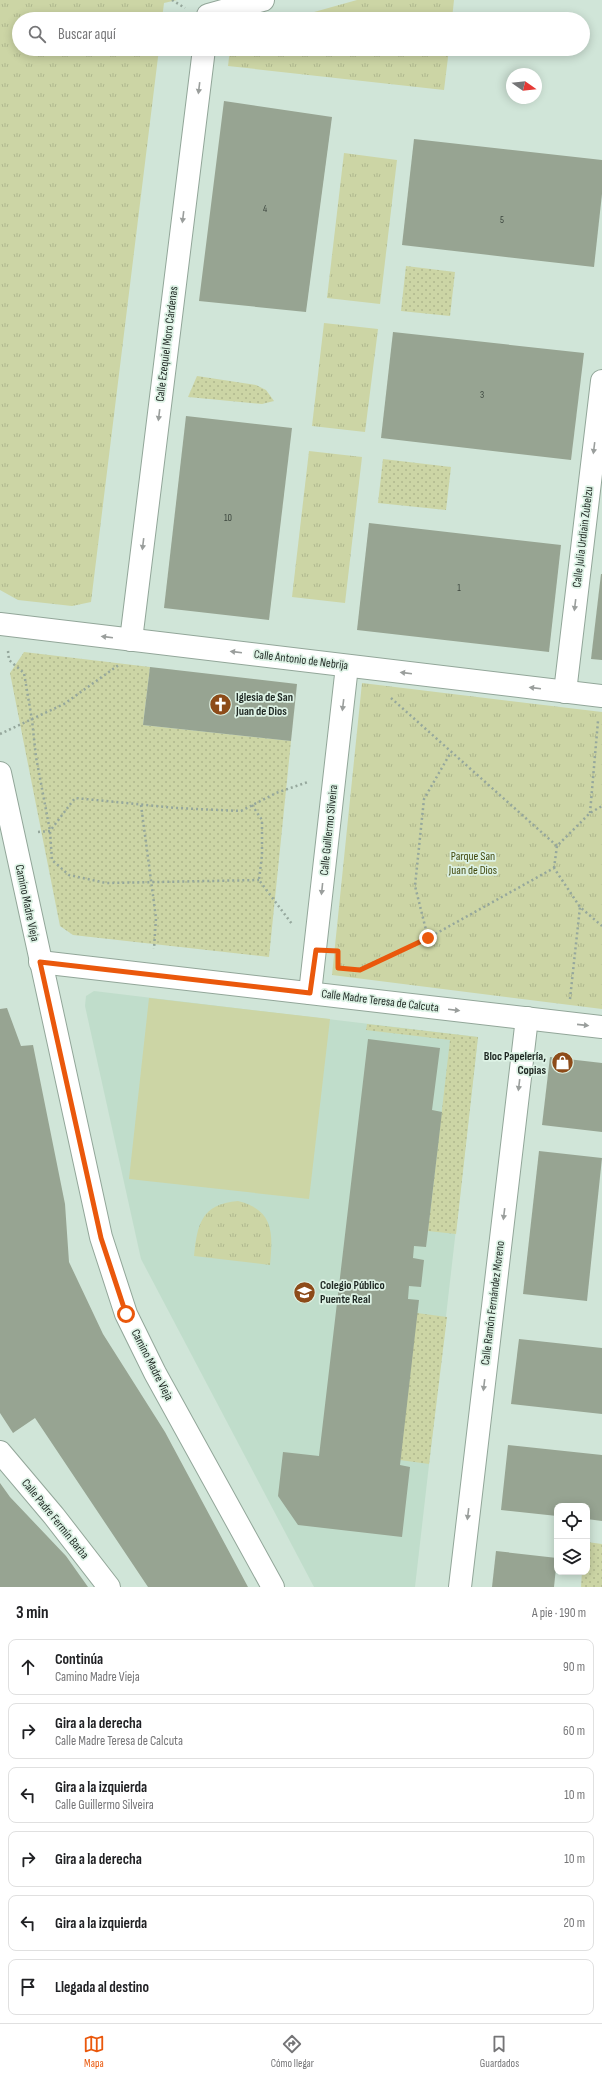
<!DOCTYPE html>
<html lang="es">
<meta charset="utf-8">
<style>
:root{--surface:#fff;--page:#f6f6f6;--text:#202124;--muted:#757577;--line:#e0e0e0;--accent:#ea580c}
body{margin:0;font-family:"Sofia Sans Condensed",sans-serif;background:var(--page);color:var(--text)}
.controls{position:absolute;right:12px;bottom:12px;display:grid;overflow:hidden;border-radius:8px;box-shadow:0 2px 10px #0003}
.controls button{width:36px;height:36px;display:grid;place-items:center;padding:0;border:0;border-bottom:1px solid var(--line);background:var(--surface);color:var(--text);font:20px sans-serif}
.compass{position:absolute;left:506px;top:68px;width:36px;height:36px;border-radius:50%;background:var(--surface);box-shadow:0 2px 10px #0003;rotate:104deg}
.stop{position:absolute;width:12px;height:12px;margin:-9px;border:3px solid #ea580c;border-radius:50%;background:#fff}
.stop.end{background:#ea580c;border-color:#fff;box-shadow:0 1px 4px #0008}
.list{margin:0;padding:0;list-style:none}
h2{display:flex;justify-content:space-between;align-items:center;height:52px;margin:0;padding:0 16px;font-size:17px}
h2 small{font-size:13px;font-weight:400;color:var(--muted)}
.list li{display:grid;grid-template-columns:26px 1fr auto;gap:12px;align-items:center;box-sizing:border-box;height:56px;margin:0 8px 8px;padding:0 8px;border:1px solid var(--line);border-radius:8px}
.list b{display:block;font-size:15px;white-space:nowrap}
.list p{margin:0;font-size:13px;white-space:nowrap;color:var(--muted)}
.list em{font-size:13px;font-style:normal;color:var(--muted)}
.icon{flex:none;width:22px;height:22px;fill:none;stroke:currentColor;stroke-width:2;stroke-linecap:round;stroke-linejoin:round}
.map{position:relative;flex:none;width:602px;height:1587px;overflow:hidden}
.search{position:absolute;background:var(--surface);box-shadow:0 2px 10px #0003;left:12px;right:12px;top:12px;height:44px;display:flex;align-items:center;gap:10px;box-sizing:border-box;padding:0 14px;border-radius:22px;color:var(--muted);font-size:15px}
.sheet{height:436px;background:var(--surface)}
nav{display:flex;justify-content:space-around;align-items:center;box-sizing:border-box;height:56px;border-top:1px solid var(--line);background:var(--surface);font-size:11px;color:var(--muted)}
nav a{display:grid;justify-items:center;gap:2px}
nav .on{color:var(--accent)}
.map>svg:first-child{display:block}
.built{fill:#c0ddcb}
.grass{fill:url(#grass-dots)}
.park{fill:url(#park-tufts)}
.garden{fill:#ccd5a5}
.building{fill:#97a492}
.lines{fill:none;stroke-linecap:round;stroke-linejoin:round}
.minor-casing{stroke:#92a699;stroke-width:24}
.path{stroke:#95a79c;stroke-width:2.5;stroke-dasharray:2 3;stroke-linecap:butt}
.minor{stroke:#fff;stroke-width:22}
.oneway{fill:#9a9e9c}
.route{stroke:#ea580c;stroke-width:5}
.labels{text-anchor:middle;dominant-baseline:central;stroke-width:3.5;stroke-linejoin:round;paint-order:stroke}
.number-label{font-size:10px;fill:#3c463e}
.street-label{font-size:12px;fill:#1e2722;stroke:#ddf2e5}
.poi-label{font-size:12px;font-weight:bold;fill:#1e2722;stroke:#ddf2e5;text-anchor:start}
.park-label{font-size:12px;fill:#3f470b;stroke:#ddf2e5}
</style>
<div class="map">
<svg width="602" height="1587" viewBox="0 0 602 1587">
<defs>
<pattern id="grass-dots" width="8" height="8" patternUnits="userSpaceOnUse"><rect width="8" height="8" fill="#ccd5a5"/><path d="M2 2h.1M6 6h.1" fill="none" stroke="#afb78e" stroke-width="1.8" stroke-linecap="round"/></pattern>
<pattern id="park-tufts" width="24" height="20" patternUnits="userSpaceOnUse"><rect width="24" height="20" fill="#ccd5a5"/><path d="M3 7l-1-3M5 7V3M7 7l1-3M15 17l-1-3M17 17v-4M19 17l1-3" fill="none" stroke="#afb78e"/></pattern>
</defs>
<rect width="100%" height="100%" fill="#d0e5d8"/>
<!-- built -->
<path class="built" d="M94 991 478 1037 415 1587H314L141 1259 85 1006 86 996Z"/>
<!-- grass -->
<g class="grass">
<path d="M406 266 455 272 450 316 401 311Z"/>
<path d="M197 376 256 385 266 390 274 401 262 404 188 397Z"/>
<path d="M383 459 451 467 446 510 378 503Z"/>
<path d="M24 652 150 667 143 725 291 741 269 957 73 935 60 926 10 673Z"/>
<path d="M367 1024 478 1037 456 1234 428 1231 450 1040 366 1030Z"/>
<path d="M417 1313 447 1317 429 1464 400 1460Z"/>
<path d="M587 1542 602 1544V1587H581L582 1572H587Z"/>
</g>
<!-- park -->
<g class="park">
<path d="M0 0H177L164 3 162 19H19V49H159L91 602 72 606 18 600 0 590Z"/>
<path d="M357 0H454L452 19H289Z"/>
<path d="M230 49H449L444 90 228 66Z"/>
<path d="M344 153 397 160 380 304 327 298Z"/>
<path d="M324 323 378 329 365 432 312 426Z"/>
<path d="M309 451 362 457 345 603 292 597Z"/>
<path d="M362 683 602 712V1009L332 975Z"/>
<path d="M238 1201C274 1210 273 1233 270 1265L194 1256C197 1225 201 1204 238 1201Z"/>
</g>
<!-- garden -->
<path class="garden" d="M149 998 330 1019 309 1199 129 1179Z"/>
<!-- building -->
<g class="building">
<path d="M224 101 332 117 306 312 199 301Z"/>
<path d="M414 139 602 160V194L594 267 402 245Z"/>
<path d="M393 332 584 353 571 460 381 438Z"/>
<path d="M186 416 292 428 269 620 164 608Z"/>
<path d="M369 523 561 545 549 652 357 630Z"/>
<path d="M601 574H602V660L591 659Z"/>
<path d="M150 667 297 684 291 741 143 725Z"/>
<path d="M7 1008 21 1046 33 1045 65 1204 69 1262 103 1334 165 1432 248 1587H148L35 1418 13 1433 0 1413V1009Z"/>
<path d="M368 1039 440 1048 432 1110 442 1112 428 1231 426 1247 414 1246 413 1258 424 1260 421 1287 409 1286 408 1299 419 1300 400 1465 410 1467 402 1537 298 1525 278 1496 283 1452 319 1456Z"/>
<path d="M550 1057 602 1063V1132L542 1125Z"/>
<path d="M539 1151 602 1158 587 1301 523 1294Z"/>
<path d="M519 1339 602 1348V1414L511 1404Z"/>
<path d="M508 1445 602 1455V1521L587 1519V1506H557V1516L501 1510Z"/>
<path d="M0 1483 10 1497 66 1556 88 1587H0Z"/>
<path d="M496 1551 557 1558 554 1587H492Z"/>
</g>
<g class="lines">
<defs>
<g id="minor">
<path d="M208 19V15L263 0"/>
<path d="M0 624 602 696"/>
<path d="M131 640 204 49"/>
<path d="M565 692 602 381"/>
<path d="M0 773 101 1237 126 1314 155 1373 273 1587"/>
<path d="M40 962 602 1027"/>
<path d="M310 993 347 666"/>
<path d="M0 1452 54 1516 109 1587"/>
<path d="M460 1587 527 1018"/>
</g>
</defs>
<!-- minor casing -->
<use href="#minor" class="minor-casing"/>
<!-- path -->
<g class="path">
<path d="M172 0 185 8"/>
<path d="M8 651 9 660 24 673 32 720 36 757 50 831 52 860 69 875 106 883 259 880"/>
<path d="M391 698 557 846 590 813 602 806"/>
<path d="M0 734 64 704 120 664"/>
<path d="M141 805 156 918 154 949"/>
<path d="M252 805 262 820V855L259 880 292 924"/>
<path d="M590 813 598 721"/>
<path d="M38 832 50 831 75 798 176 808 241 811 276 793 308 782"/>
<path d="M554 868 557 846"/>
<path d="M428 938 415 886 424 799 451 752"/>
<path d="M338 968 359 969 428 938 554 868 580 907 602 926"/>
<path d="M570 999 580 907"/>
</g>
<!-- minor -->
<use href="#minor" class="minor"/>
</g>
<!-- one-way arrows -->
<defs><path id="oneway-solid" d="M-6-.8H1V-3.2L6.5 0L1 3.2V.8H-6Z"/></defs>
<g class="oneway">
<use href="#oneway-solid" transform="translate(199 88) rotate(97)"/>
<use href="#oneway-solid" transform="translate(183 217) rotate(97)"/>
<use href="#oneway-solid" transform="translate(159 415) rotate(97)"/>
<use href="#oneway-solid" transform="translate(594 448) rotate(97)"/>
<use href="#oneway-solid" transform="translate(143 544) rotate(97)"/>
<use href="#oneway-solid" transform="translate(575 605) rotate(97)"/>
<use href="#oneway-solid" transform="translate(107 637) rotate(-173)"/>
<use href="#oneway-solid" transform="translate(236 652) rotate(-173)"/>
<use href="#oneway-solid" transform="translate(406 673) rotate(-173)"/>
<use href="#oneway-solid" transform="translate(535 688) rotate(-173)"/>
<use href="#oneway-solid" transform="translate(343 705) rotate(97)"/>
<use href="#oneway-solid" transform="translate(322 889) rotate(96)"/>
<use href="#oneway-solid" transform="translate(454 1010) rotate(7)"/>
<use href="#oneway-solid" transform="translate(583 1025) rotate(6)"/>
<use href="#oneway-solid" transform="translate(519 1085) rotate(97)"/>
<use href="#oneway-solid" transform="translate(504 1214) rotate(97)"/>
<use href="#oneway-solid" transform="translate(484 1385) rotate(97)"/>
<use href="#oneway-solid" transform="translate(468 1514) rotate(97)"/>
</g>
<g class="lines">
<!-- route -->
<path class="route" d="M126 1314 101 1238 40 962 310 993 316 950 338 951V968L360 970 428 938"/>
</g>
<!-- icons -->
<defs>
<symbol id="church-disc" viewBox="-11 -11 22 22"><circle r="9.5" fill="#8d4b19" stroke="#ddf2e5"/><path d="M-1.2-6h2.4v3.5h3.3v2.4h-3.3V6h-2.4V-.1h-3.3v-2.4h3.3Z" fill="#fff"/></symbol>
<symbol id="shop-disc" viewBox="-11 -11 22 22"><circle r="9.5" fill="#8d4b19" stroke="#ddf2e5"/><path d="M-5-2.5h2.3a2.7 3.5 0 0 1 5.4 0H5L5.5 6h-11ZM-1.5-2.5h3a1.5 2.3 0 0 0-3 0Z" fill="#fff"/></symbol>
<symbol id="school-disc" viewBox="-11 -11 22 22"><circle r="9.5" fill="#8d4b19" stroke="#ddf2e5"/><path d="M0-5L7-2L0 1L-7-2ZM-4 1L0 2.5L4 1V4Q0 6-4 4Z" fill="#fff"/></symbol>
</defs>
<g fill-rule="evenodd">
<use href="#church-disc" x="208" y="692" width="25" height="25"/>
<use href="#shop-disc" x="550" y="1050" width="25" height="25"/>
<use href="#school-disc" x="292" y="1280" width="25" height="25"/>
</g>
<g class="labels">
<!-- number labels -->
<g class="number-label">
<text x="265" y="209">4</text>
<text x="502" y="220">5</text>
<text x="482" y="395">3</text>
<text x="228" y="518">10</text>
<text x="459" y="588">1</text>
</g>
<!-- street labels -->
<g class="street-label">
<text transform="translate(167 344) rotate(-83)">Calle Ezequiel Moro Cárdenas</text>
<text transform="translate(583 537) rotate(-83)">Calle Julia Urdiain Zubelzu</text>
<text transform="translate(301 660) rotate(7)">Calle Antonio de Nebrija</text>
<text transform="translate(329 830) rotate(-84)">Calle Guillermo Silveira</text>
<text transform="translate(27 903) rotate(78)">Camino Madre Vieja</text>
<text transform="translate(380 1001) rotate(7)">Calle Madre Teresa de Calcuta</text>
<text transform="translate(493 1303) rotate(-83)">Calle Ramón Fernández Moreno</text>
<text transform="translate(152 1365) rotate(63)">Camino Madre Vieja</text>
<text transform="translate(55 1519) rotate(51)">Calle Padre Fermín Barba</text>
</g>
<!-- poi labels -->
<g class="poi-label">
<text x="236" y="697">Iglesia de San<tspan x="236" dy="14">Juan de Dios</tspan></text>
<text x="546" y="1056" text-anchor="end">Bloc Papelería,<tspan x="546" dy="14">Copias</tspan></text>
<text x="320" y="1285">Colegio Público<tspan x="320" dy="14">Puente Real</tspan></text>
</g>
<!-- park labels -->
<g class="park-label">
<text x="473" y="856">Parque San<tspan x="473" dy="14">Juan de Dios</tspan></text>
</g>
</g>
</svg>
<div class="controls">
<button><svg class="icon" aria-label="locate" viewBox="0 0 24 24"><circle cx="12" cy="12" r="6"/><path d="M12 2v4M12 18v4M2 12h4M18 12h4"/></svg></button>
<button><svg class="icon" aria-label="layers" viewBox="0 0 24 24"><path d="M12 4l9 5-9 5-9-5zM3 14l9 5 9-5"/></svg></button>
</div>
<svg class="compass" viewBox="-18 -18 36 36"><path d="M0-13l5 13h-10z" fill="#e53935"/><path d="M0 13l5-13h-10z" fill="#757577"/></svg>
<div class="stop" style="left:126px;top:1314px"></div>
<div class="stop end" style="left:428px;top:938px"></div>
<div class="search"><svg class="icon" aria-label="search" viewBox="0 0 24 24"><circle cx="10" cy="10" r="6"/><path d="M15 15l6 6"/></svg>Buscar aquí</div>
</div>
<section class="sheet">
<h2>3 min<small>A pie · 190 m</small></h2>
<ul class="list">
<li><svg class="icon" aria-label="ahead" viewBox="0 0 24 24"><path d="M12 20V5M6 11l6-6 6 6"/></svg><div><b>Continúa</b><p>Camino Madre Vieja</p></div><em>90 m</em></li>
<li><svg class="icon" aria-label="right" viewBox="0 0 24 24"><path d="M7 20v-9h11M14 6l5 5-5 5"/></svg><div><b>Gira a la derecha</b><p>Calle Madre Teresa de Calcuta</p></div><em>60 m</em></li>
<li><svg class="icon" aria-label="left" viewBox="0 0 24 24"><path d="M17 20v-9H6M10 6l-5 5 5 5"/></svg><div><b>Gira a la izquierda</b><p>Calle Guillermo Silveira</p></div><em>10 m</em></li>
<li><svg class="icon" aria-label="right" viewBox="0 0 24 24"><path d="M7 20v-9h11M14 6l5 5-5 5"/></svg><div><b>Gira a la derecha</b></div><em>10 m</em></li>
<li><svg class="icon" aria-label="left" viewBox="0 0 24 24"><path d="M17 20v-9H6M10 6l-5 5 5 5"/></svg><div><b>Gira a la izquierda</b></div><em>20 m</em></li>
<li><svg class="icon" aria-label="arrive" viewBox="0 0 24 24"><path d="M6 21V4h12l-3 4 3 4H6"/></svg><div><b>Llegada al destino</b></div></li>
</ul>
</section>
<nav>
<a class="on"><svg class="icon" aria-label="map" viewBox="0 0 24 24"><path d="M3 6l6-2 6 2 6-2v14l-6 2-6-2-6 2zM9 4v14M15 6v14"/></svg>Mapa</a>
<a><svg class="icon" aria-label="directions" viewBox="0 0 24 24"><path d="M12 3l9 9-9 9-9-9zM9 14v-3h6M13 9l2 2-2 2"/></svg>Cómo llegar</a>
<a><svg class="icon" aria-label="saved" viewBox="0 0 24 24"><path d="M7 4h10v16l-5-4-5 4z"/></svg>Guardados</a>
</nav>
